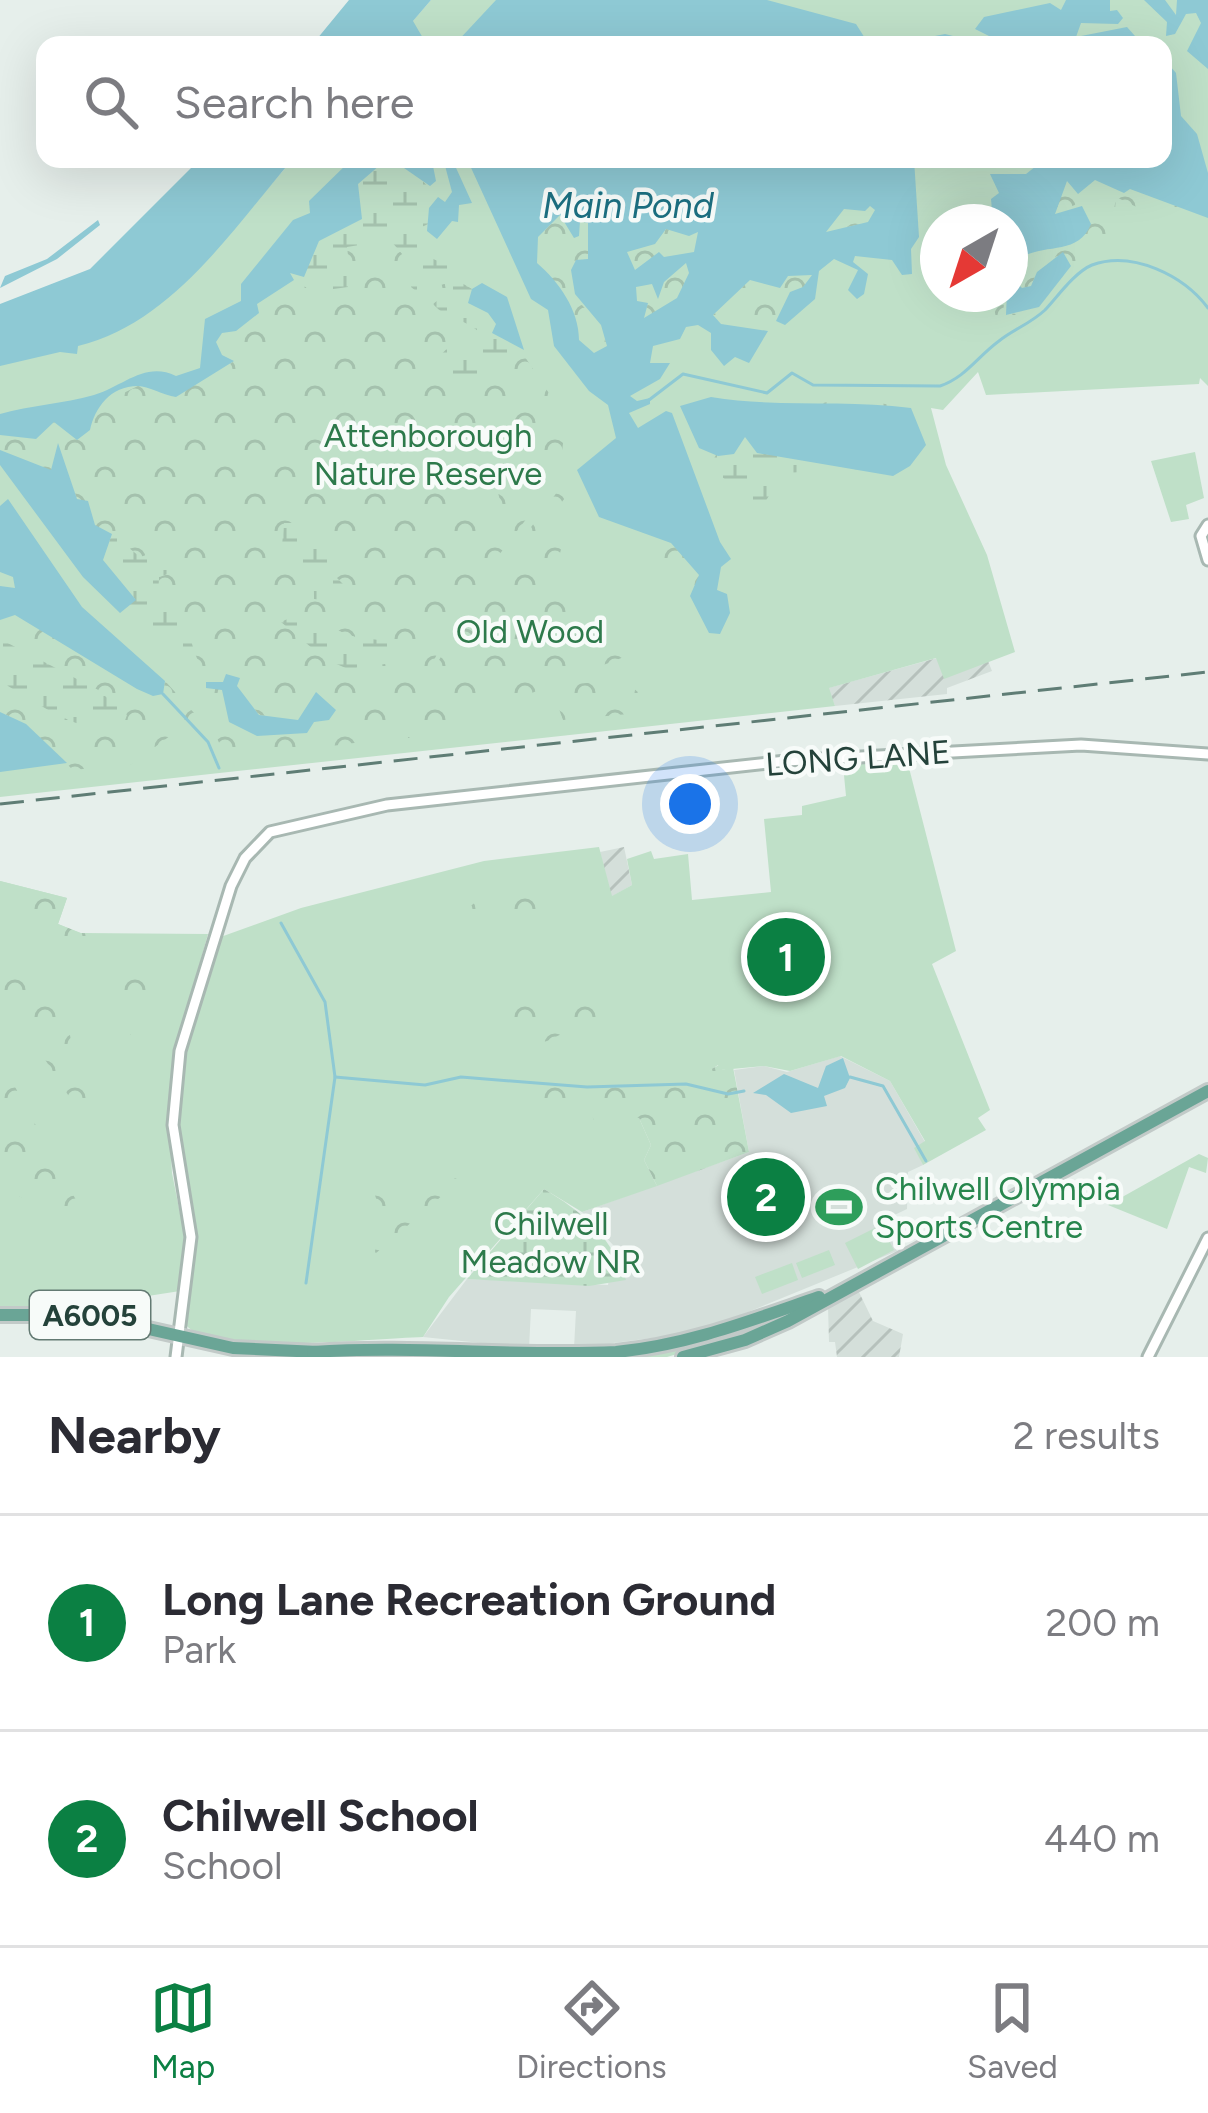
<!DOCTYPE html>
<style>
:root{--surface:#fff;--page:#f2f2f3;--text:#2b2b33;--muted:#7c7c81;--line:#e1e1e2;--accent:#0b8043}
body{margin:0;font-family:Figtree,sans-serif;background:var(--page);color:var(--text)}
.compass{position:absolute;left:920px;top:204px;width:108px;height:108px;border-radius:50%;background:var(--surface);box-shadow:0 12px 48px #0002;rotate:219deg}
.you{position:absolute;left:690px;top:804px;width:42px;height:42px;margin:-30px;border:9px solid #fff;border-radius:50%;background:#1a73e8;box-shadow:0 0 0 18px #1a73e833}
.badge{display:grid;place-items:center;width:78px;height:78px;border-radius:50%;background:var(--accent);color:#fff;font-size:39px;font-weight:700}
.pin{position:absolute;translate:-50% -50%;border:6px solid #fff;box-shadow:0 3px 12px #0006}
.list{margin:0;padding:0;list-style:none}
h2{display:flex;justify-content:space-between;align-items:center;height:156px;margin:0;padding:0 48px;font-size:51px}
h2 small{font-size:39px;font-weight:400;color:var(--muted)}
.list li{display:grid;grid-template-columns:78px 1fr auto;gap:36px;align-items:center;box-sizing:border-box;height:216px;padding:0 48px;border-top:3px solid var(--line)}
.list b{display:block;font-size:45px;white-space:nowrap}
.list p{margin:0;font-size:39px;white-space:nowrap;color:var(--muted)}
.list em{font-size:39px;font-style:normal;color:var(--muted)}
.icon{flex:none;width:66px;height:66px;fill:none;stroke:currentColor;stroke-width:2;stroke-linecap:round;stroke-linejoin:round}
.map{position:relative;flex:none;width:1208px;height:1357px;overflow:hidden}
.search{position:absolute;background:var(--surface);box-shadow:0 12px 48px #0002;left:36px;right:36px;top:36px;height:132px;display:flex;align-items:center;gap:30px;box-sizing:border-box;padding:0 42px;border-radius:24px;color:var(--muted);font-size:45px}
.sheet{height:588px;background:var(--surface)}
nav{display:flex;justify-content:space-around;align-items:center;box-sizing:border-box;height:168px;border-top:3px solid var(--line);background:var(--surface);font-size:33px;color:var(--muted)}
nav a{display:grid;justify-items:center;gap:6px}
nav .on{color:var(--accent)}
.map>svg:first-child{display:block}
.built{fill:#d4dfda}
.industrial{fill:url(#industrial-furrows)}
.green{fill:#bfe0c8;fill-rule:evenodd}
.forest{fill:url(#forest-crowns);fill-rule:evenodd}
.wetland{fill:url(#wetland-marsh)}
.water{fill:#8ec9d4;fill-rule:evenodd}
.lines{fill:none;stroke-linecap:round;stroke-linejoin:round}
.stream{stroke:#8ec9d4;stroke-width:3}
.tertiary-casing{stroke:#a8b8b2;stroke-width:15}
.primary-casing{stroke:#c2cac8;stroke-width:18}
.tertiary{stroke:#fff;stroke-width:9}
.primary{stroke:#6aa596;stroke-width:12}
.rail{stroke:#5f7d75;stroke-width:3;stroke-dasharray:24 12;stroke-linecap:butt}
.labels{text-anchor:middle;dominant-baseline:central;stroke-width:9;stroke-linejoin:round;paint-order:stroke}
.shield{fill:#f7fbf9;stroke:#637a73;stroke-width:3}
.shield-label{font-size:30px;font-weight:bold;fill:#24423a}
.park-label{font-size:33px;fill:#2d7a4b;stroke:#f7fbf9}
.street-label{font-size:33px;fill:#24423a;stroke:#f7fbf9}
.leisure-label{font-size:33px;fill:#27864d;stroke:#f7fbf9;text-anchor:start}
.water-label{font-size:36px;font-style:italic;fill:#1c6f80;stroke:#f7fbf9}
</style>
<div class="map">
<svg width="1208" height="1357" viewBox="0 0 1208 1357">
<defs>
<pattern id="industrial-furrows" width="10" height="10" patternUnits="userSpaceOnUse" patternTransform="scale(3)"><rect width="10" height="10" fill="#d4dfda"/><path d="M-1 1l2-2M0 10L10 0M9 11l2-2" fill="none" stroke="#b6c1bc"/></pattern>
<pattern id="forest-crowns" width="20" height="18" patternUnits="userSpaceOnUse" patternTransform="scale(3)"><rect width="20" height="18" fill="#bfe0c8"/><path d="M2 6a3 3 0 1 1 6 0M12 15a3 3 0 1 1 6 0" fill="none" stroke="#a4c1ad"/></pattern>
<pattern id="wetland-marsh" width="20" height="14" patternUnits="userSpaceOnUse" patternTransform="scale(3)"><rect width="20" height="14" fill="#bfe0c8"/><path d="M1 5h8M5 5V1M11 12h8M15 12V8" fill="none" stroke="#a4c1ad"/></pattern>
</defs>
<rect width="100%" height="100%" fill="#e6efeb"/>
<!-- built -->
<path class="built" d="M840 1056 890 1081 925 1142 915 1148 923 1165 908 1172 907 1209 882 1221 897 1251 699 1332 574 1348 576 1311 531 1309 529 1348 423 1337 467 1279 608 1285 614 1246 582 1212 749 1152 734 1070 764 1066 787 1072Z"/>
<!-- industrial -->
<g class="industrial">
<path d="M937 658 945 678 988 661 992 671 947 688V694L835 706 828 688Z"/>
<path d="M624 847 632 885 611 897 600 852Z"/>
<path d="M858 1290 873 1321 903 1334 899 1357H837L835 1342H829L828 1307Z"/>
</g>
<!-- green -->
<g class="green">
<path d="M431 0H1208V386L1200 378 1199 384 986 395 978 372 943 410 931 408 946 465 987 555 1015 652 944 679 936 658 829 688 835 706 0 797V365C164 330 189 279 293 159H1163V45H392ZM938 222H1010V294H938Z"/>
<path d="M1195 452 1204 498 1186 505 1189 519 1171 522 1151 461Z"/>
<path d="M907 760 956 951 932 964 990 1110 978 1118 986 1130 923 1165 914 1148 925 1141 890 1081 841 1056 790 1071 764 1066 721 1070 718 1065 639 1118 651 1145 644 1160 657 1186 582 1212 544 1189 449 1297 423 1337C379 1338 213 1356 187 1326L196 1238 177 1118 185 1048 215 939 301 908 484 861 599 847 612 896 632 885 627 859 651 851 654 859 688 854 692 900 771 892 764 819 802 815V806L846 796 843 765Z"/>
<path d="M0 881 67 898 58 924 80 933 208 934 177 1045 168 1105 172 1173 185 1238 180 1291 122 1300 118 1312 0 1306Z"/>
<path d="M1199 1154 1208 1158 1206 1173 1189 1167 1167 1229 1108 1205Z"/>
<path d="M881 1225 894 1250 858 1269 845 1243Z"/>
<path d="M829 1250 835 1265 802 1278 796 1263Z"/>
<path d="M792 1263 798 1280 762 1294 755 1277Z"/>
<path d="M764 1322 767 1327 667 1357H593Z"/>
</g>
<!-- forest -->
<g class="forest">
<path d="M1095 180 1124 192 1131 189C1159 196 1181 210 1208 218V226L1155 216 1116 197 1112 246 1097 247 1071 266 1070 259 1057 256 1037 272 1031 286 1022 288 1015 281 1018 259 1069 244 1077 204 1054 214 1064 183 1083 190Z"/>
<path d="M870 206 875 210 869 222 826 232 844 209Z"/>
<path d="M560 215 579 233 577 222 584 220 591 236 587 259 576 260 571 269 580 303 601 325 607 346 594 353 579 340C579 309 558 285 537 263L538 237Z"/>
<path d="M666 229 701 235 695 252 655 258 635 270 627 252 652 246Z"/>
<path d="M390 240 412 265 417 291 448 283 447 293 433 304 446 319 468 322 479 332 456 339 438 359 482 378 480 365 488 354 508 359 523 354 566 419 559 476 473 589 391 738 227 760 199 699 155 650 164 638 191 682 222 690 229 722 246 733H306L315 722 329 720 306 701 299 720 259 715 237 686 239 678 204 671 158 597 159 577 175 572 140 557 94 525 93 512 77 499 58 445 52 470 45 472 36 460 0 450V435L36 439 54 422 63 431 90 430 95 407 140 385 157 395 200 381 233 362 216 341 236 331 256 304 294 280 311 290 350 273 347 247ZM485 480 497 489 501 504 472 515 450 503 458 489 465 493 472 482ZM284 523H296L333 550 334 575 315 583 305 568 287 563 268 573 270 558 282 547ZM296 615 355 637 391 663 349 669 325 659 283 623Z"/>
<path d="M686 263 689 273 677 299 644 318 648 303 634 297 637 287 652 284 654 297H660L664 282Z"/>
<path d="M812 275 803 288 790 292C780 328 755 329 721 324L713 315 750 280 780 288 788 276Z"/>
<path d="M992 294H1005L1003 313 1019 314 1025 323 999 337Z"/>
<path d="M563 484 569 493 561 503 567 528 555 571 579 589 591 619 625 635 629 655 475 715 465 733 408 738C403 690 530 530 563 484Z"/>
<path d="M671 543 700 575 689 600 672 592 675 588 662 578 658 559Z"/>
<path d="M15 615 152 696 163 694 165 681 195 714 214 749 200 747 182 727 132 764 73 770 26 724 0 712V677L9 686 98 690 0 639V620Z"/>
<path d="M622 679 661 711 563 720 555 698 577 684Z"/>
<path d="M0 881 67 898 58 924 81 933 133 937C60 948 54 942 0 894Z"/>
<path d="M512 892H539L572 905 549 916 497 912 464 922 462 913 483 896Z"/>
<path d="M0 934 38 974 25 980 27 989 10 1006 0 989Z"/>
<path d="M150 974 164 976 151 1011 130 1035 116 1030 120 1018 113 984Z"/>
<path d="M52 987 60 988C69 1012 68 1032 74 1056 79 1077 87 1091 90 1114L76 1126 72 1101 20 1021 26 1007Z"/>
<path d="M549 999 627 1004C617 1034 595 1025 570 1031 556 1035 549 1043 534 1044 516 1025 494 1029 479 1006Z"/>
<path d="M0 1059 83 1213 80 1224 69 1230C49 1208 23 1200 0 1185Z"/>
<path d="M719 1065 722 1070 733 1067 749 1152 657 1186 644 1160 651 1145 639 1118 627 1114 594 1120 589 1108 546 1124 515 1096 525 1079 689 1081Z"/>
<path d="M442 1174 460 1180 375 1254 377 1201 370 1181 403 1179 432 1187Z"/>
</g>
<!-- wetland -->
<g class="wetland">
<path d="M387 159 408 166 438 197 429 208 428 224 420 228 433 243 431 258 449 266 453 278 472 289 468 303 496 324 491 335 513 340 524 350 508 359 488 354 480 365 482 378 441 377 437 359 456 339H470L479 332C464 318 447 320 433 304L447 293V283L416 291 411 287 412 265 390 240 347 247 348 287 311 292 289 272 304 269 319 241 355 224 357 184Z"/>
<path d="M849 397 911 409 889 475 854 469 784 473 765 502 746 508 735 487 709 467 716 455 734 453C756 420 811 405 849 397Z"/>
<path d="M284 523H296L333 550 334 575 344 585 343 602 314 599C315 577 308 569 287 563L267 574 270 558 282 546Z"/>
<path d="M112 534 140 557 155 552 176 571 159 577 158 597 171 610 178 606C192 627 189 650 204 670L226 674 224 682C180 681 164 625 120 613L135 599 103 560Z"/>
<path d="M296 615 355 637 387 641 392 663 348 669 325 659 281 622Z"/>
<path d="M0 639 98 690 127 715 123 726C84 738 41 705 8 686L0 677Z"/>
<path d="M544 1189C584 1213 610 1235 626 1280L589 1286 467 1279Z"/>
</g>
<!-- water -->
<g class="water">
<path d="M349 0H431L413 21 427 45H312Z"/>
<path d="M496 0H767L856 24 868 43 886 38 895 44 945 34 989 45H454Z"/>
<path d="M1066 0H1110V11L1117 10 1123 18 1118 24 1081 23 1076 37 1127 27 1143 45 1005 44 975 29 984 17 1050 3 1061 10Z"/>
<path d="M1144 0H1165L1176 15 1177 0H1208V69L1187 51 1201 23 1196 13 1186 14 1175 34 1166 36 1167 22Z"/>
<path d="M1163 58 1176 73 1181 116 1197 134 1208 173V218L1130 189 1124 193 1095 180 1078 194 1067 181 1055 214 1082 206 1091 224C1078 257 1043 242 1019 259L1015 281 1022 288 1031 286 1037 272 1063 252 1071 266 1039 307 1006 315 1010 222H993L991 199 999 193 990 174H1026L1036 166 1031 159H1163Z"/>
<path d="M200 159H293C233 228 173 323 78 346L77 354 60 352 0 366V304L90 269Z"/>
<path d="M352 159H387L358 184 362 219 319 241 304 277 290 273 294 280 257 304 259 313 236 331 222 333 216 342 222 355 234 361 176 397C163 395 148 386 138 386 110 386 95 408 90 430L77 440 54 422 36 439 0 435V414C31 405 63 404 94 395 124 386 145 361 176 376L200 368 205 319 241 301V284L293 220 310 213 309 201Z"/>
<path d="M391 159H452L472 203 459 205 458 222 452 221 437 239 427 231 429 208 438 197 445 202 452 192 444 162 433 166 436 181 430 186Z"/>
<path d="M467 159H914L919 237 911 249 912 274 902 275 892 260 855 256 853 262 868 274 864 294 857 299 848 290 858 270 834 259 819 271 815 299 785 325 776 321 790 292 803 287 812 275 788 276 780 288 750 280 713 315 721 324 768 331 749 363 735 357 724 366 711 350V333L698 325 686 327 680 339 653 346 650 363H670L660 379 630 396 637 401 650 398V404L629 413 638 428 666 411 672 413 720 542 731 559 721 567 717 590 727 594 730 613 720 634 709 633 690 596 699 575 671 543 599 517 577 470 616 438 608 405 589 391 554 346 548 310 531 299ZM870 206 875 210 868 222 826 232 844 209 865 211ZM560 215 574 238 579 236 580 221 588 223V259L576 260 571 270 575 294 601 325 607 346 594 353 579 340C579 310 559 282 537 263L538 237ZM666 229 689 236 698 232 694 252 664 257 659 252 635 270 627 252 655 244ZM686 263 689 273 677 298 644 318 648 303 637 301 636 287 652 284 658 299 664 282Z"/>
<path d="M98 220 100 225 57 259 0 288 5 276 47 259Z"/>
<path d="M482 283 507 297 524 350 492 333 496 324 488 313 468 303 472 289Z"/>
<path d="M711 397C778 408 844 399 911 408L926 445 910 466 893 476 757 453 745 437 734 454 718 456 699 448 680 406Z"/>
<path d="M58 443 77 499 88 501 95 525 112 534 103 560 136 600 120 613 83 577 0 465V450L51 470Z"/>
<path d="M8 499 82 607 165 681 163 694 153 696 137 689 15 615 0 620V586L15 588 13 577 0 572V506Z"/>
<path d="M226 674 240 678 237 686 259 715 298 720 316 692 336 710 329 720 314 722 307 733 257 736 229 722 222 690 206 688V682H223Z"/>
<path d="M0 712 26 724 67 763 0 772Z"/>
<path d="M843 1058 850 1078 845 1088 824 1096 827 1106 791 1113 766 1095 753 1093 784 1074 818 1088 826 1066Z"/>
</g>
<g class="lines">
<!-- stream -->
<g class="stream">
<path d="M649 400 683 374 767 393 792 373 813 385 940 386C966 377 977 357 999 341 1014 329 1030 324 1045 310 1058 296 1075 272 1092 265 1133 250 1184 276 1208 308"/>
<path d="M163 694 208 742 219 768"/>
<path d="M281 923 325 1002 335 1077 306 1283"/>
<path d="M335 1077 425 1085 461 1077 587 1087 686 1084 728 1094 744 1091"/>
<path d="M850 1077 883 1086 926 1161"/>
</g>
<defs>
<g id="tertiary">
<path d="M1208 525 1201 536 1208 560"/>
<path d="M176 1357 191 1237 173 1125 180 1051 231 886 245 858 270 832 387 805 786 761 1081 745 1208 754"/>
<path d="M1148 1357 1208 1238"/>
</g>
<g id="primary">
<path d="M0 1315H86L233 1348 318 1352"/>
<path d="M313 1352C414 1345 515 1357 616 1352 688 1345 752 1320 819 1297"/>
<path d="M683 1357 745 1340 788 1321 1208 1091"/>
</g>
</defs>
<!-- tertiary casing -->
<use href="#tertiary" class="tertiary-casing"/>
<!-- primary casing -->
<use href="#primary" class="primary-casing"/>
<!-- tertiary -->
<use href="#tertiary" class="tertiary"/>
<!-- primary -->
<use href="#primary" class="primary"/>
<!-- rail -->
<path class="rail" d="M0 804 1208 672"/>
</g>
<!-- icons -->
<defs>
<symbol id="stadium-bare" viewBox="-9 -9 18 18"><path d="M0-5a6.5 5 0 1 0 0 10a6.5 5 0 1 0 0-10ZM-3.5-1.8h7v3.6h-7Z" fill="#2e9e5b" stroke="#f7fbf9" stroke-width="2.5" paint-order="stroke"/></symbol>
</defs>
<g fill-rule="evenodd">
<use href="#stadium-bare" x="806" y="1174" width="66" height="66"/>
</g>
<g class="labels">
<!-- shield labels -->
<rect class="shield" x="30" y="1291" width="120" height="48" rx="9"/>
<g class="shield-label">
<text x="90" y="1315">A6005</text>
</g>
<!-- park labels -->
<g class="park-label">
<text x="428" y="435">Attenborough<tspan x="428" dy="38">Nature Reserve</tspan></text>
<text x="530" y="631">Old Wood</text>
<text x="551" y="1223">Chilwell<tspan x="551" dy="38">Meadow NR</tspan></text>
</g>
<!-- street labels -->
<g class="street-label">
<text transform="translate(858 758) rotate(-4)">LONG LANE</text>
</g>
<!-- leisure labels -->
<g class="leisure-label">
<text x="875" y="1188">Chilwell Olympia<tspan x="875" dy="38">Sports Centre</tspan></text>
</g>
<!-- water labels -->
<g class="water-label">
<text x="628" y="205">Main Pond</text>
</g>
</g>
</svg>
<svg class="compass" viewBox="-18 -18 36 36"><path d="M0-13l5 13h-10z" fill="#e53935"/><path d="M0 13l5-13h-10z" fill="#7c7c81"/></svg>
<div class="you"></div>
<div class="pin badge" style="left:786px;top:957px">1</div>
<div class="pin badge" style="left:766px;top:1197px">2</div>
<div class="search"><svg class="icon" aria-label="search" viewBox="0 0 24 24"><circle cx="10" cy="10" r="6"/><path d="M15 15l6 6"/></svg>Search here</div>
</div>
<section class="sheet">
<h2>Nearby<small>2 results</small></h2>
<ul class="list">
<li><span class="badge">1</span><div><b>Long Lane Recreation Ground</b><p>Park</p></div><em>200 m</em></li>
<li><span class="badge">2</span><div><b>Chilwell School</b><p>School</p></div><em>440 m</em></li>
</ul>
</section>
<nav>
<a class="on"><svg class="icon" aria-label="map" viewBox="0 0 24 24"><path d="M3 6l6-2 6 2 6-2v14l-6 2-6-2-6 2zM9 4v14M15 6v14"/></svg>Map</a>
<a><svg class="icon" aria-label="directions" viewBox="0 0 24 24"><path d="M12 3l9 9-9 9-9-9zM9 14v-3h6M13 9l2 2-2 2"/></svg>Directions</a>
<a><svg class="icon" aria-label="saved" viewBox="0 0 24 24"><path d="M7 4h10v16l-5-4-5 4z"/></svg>Saved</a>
</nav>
